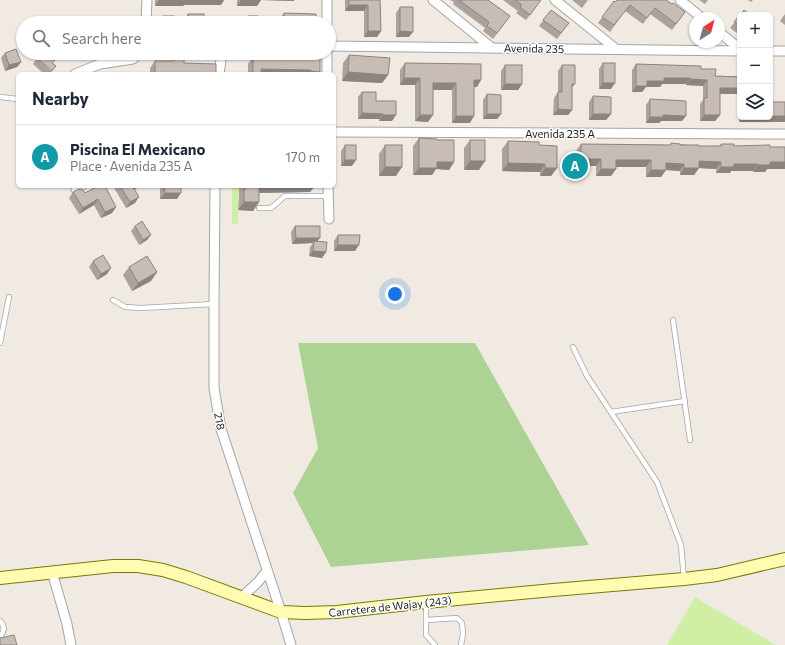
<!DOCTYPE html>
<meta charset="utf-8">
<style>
:root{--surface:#fff;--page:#f6f6f7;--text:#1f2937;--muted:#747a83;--line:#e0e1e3;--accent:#d93025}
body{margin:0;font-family:Commissioner,sans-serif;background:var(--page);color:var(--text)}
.controls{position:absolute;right:12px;top:12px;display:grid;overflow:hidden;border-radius:6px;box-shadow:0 1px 3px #0004}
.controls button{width:36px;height:36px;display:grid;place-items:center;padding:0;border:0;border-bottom:1px solid var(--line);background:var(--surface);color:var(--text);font:20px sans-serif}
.compass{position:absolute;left:689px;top:12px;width:36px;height:36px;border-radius:50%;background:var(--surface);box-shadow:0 1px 3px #0004;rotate:36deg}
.you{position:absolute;left:395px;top:294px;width:14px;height:14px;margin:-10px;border:3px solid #fff;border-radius:50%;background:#1a73e8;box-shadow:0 0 0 6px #1a73e833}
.badge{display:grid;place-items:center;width:26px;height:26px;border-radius:50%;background:var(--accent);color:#fff;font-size:13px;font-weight:700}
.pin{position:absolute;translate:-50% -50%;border:2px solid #fff;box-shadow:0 1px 4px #0006}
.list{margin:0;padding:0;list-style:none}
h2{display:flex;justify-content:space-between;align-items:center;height:52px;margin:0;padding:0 16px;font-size:17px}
h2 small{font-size:13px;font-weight:400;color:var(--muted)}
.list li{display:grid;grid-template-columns:26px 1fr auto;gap:12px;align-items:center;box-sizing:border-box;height:64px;padding:0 16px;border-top:1px solid var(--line)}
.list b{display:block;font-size:15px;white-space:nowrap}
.list p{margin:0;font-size:13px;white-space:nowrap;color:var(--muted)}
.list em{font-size:13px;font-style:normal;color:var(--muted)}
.icon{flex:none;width:22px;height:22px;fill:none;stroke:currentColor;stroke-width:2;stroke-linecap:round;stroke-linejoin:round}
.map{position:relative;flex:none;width:785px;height:645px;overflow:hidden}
.search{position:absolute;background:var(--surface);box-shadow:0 1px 3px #0004;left:16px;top:16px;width:320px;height:44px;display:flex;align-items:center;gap:10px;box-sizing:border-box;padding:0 14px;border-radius:22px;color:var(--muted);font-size:15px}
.panel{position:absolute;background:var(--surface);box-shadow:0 1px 3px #0004;left:16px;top:72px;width:320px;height:116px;border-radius:6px}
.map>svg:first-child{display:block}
.grass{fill:#d0efa4}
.forest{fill:#acd394}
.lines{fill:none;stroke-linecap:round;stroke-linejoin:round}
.service-casing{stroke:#a5a5a5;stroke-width:6}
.minor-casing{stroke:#a5a5a5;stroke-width:11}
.secondary-casing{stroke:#787a00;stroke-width:14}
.service{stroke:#fff;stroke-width:4.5}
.minor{stroke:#fff;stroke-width:9}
.secondary{stroke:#fffcb2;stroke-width:12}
.wall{fill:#aca29d}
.shaded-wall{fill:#8c847f}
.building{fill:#c8bcb6;stroke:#8c847f}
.labels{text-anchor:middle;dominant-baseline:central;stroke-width:3;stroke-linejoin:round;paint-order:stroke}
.street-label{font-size:11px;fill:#1e1e1e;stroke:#fff}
</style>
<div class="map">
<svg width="785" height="645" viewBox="0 0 785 645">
<rect width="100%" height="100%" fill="#f0eae3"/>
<!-- grass -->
<g class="grass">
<path d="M232 186H239L238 224H232Z"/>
<path d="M695 597 776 645H667Z"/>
</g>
<!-- forest -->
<path class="forest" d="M298 343H475L589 545 331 567 293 493 318 448Z"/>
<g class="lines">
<defs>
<g id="service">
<path d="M0 97 18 99"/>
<path d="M259 208H271L285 196H329"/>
<path d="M113 300 125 307 141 308 214 304"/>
<path d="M673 320 690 440"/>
<path d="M0 343 9 297"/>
<path d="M573 347 587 376 657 482 681 545 684 579"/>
<path d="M611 412 685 401"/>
<path d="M426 602V635L435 645"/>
<path d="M426 620 457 618 462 623 463 634 461 645"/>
<path d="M0 621C5 626 5 631 0 637"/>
</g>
<g id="minor">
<path d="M433 0 492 48"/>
<path d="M555 0 616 49"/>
<path d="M680 0 702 18"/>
<path d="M146 23 147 0"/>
<path d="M327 23V0"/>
<path d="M719 32 740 49"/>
<path d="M329 46 740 51"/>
<path d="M770 51H785"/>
<path d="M327 53V74"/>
<path d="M75 74 100 64 133 59 139 53"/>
<path d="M219 74 222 53"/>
<path d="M334 132 785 134"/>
<path d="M215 186 214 304V388L221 429 281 612 291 645"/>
<path d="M328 186 329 219"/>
<path d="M76 189 81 186"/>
<path d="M52 572 67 624 71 645"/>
<path d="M242 597 258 582 267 571"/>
</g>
<path id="secondary" d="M0 578 113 566H138L163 570 186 577 281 612 305 613 337 612 426 602 553 590 684 579 717 575 785 559"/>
</defs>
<!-- service casing -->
<use href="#service" class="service-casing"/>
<!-- minor casing -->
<use href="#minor" class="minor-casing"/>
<!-- secondary casing -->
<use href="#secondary" class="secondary-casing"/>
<!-- service -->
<use href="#service" class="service"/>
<!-- minor -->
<use href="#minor" class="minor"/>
<!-- secondary -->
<use href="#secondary" class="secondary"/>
</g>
<!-- wall -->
<g class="wall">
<path d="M155 0H224L221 5H184L183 6H155Z"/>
<path d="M237 0H294V1L261 0 257 6H237Z"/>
<path d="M345 0H380L381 31 377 37H364V11H345Z"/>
<path d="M450 0H488L510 16 493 39 483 31 485 28 453 4 454 2Z"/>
<path d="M503 0H541L526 20 516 13 518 11Z"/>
<path d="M572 0H588L582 8Z"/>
<path d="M699 0H708L705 4Z"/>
<path d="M748 0H753L751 2Z"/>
<path d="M614 1 615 2 672 4 685 12 672 30 650 14 643 24 625 11 610 32 598 23Z"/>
<path d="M400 7 409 37H396V13Z"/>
<path d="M551 10 569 23 557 39 539 26Z"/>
<path d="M744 10 740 15V35L730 28Z"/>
<path d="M284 13 316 23H280V18Z"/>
<path d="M188 14 204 23H184V20Z"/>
<path d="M785 14V25L780 21Z"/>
<path d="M163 16 174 23H159V21Z"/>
<path d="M248 16 258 23H222L226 17 247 18Z"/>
<path d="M5 53 21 62 17 67 5 71 1 58Z"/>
<path d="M311 55 320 72 318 74H248V64L253 56 309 57Z"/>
<path d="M349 55 388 75 382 83 342 81 343 63Z"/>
<path d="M37 58 52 72 51 74H44L33 64Z"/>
<path d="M174 59 184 63 216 74H150V68L155 61H173Z"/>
<path d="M405 63 477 87H474L470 123H452V90H433L428 122 415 121V85H400V70Z"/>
<path d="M603 63 611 89H599V69Z"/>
<path d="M636 64 701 69 715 76H738V73L740 70V117H770L785 102V122H739V94H720V115L715 121H700V104L703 100V86L686 85V84H662L660 87H646L642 92H632V70Z"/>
<path d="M505 65 522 84 518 90H501V71Z"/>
<path d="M562 65 575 84 572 88V110L568 115H553L554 98 558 92V71Z"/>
<path d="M362 92 376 101 392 121H379V119H358V97Z"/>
<path d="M487 94 501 114 497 119H483V100Z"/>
<path d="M593 96 611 114 606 120H589V102Z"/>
<path d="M650 99 682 121H661L659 123H646V105Z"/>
<path d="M419 138 437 140 454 162 449 170 436 169 432 175H413V146Z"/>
<path d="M470 140 479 170H464V148Z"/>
<path d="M508 141 539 145 557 168 551 176H540V172L502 171V149Z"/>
<path d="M671 143 699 146H719L721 144 734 146 767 169 765 172H753V171H731L730 173H716V169L699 168 694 175H680V171L666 170 661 177H646V167H616V169L611 176H596V166H576V151L581 144 670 145Z"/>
<path d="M345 145 352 166H341V151Z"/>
<path d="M385 145 396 176H379V154Z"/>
<path d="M113 186H140L135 189V203L126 208Z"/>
<path d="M163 186H181L177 199H160V189Z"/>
<path d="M239 186H315L310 192 259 193V202L253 211 238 210 239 199Z"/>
<path d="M73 192 85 193 116 207 112 213 101 218 94 205 79 214 69 198Z"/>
<path d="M135 226 151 235 147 240 139 245 131 231Z"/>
<path d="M295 226 318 241 326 252 322 258 309 256 310 247 313 243 292 244 291 232Z"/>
<path d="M338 235 355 251H334V241Z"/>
<path d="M93 261 107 274 97 280 89 267Z"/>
<path d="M129 267 157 272 151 281 132 291 123 275Z"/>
</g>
<!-- shaded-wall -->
<g class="shaded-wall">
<path d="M159 0H224L221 5H184L183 6H155Z"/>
<path d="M241 0H294V1L261 0 257 6H237Z"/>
<path d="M349 5H368L364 11H345Z"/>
<path d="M368 31H381L377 37H364Z"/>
<path d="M400 31 413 32 409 37H396Z"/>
<path d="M21 62 17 67 5 71 9 65Z"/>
<path d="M261 69 311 70 308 74H258Z"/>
<path d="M311 71 320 72 318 74H309Z"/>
<path d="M348 72 388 75 382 83 342 81Z"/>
<path d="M404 78H420L415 85H400Z"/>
<path d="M664 78H690L686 84H662L660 87H646L642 92H632L636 86 647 81Z"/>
<path d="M690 79 707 80 703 86 686 85Z"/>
<path d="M474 80H481L477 87H470Z"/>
<path d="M433 83H456L452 90H429Z"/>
<path d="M603 83H615L611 89H599Z"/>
<path d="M505 84H522L518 90H501Z"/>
<path d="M720 88H740V93L739 94H716Z"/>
<path d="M558 109 572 110 568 115H553Z"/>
<path d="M362 113 383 114 379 119H358Z"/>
<path d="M487 114H501L497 119H483Z"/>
<path d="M593 114H611L606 120H589Z"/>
<path d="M383 115H396L392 121H379Z"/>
<path d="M420 115H433L428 122 415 121Z"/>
<path d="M663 115 686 116 682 121H661L659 123H646L650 117Z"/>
<path d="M704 115H720L715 121H700Z"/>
<path d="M456 116H474L470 123H452Z"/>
<path d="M770 116H785V122H739L742 117H770Z"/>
<path d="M581 159H601L596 166H576Z"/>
<path d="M345 160H356L352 166H341Z"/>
<path d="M616 160H651L646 167H611Z"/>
<path d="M470 161H485L479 170H464Z"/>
<path d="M699 161 721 162 716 169 699 168 694 175H680L684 168Z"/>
<path d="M437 162H454L449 170 436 169 432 175H413L419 168Z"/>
<path d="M770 162H785V169H767L765 172H753L758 165Z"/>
<path d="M508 163 545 164 540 172 502 171Z"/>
<path d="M666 163 684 164 680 171 666 170 661 177H646L651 170Z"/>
<path d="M734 164H758L753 171H731L730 173H716L721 167Z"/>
<path d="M385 167H402L396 176H379Z"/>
<path d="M545 168H557L551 176H540Z"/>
<path d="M601 169H616L611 176H596Z"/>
<path d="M135 186H140L129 193 133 187Z"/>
<path d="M258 186H315L310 192 253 193Z"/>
<path d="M165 193H181L177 199H160Z"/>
<path d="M139 197 135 203 126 208 130 202Z"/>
<path d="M98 199 94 205 79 214 83 208Z"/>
<path d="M244 202H259L253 211 238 210Z"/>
<path d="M116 207 112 213 101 218 105 212Z"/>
<path d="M151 235 147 240 139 245 143 240Z"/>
<path d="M296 238H320L316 243 314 241 313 243 292 244Z"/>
<path d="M338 245H359L355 251H334Z"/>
<path d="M313 251 326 252 322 258 309 256Z"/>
<path d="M111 268 107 274 97 280 101 274Z"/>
<path d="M157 272 151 281 132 291 138 283Z"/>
</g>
<!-- building -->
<g class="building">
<path d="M349 0H380L381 31H368V5H349Z"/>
<path d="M459 0H488L510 16 497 33 487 26 489 22Z"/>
<path d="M515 0H541L530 15 520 7 522 5Z"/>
<path d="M617 0H666L672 4 673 3 685 12 676 24 655 8 647 18 630 5 614 25 602 17 614 1 615 2Z"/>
<path d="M400 7H413V32L400 31Z"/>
<path d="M551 10 569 23 561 33 543 20Z"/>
<path d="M744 10 751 15H740V26L734 22Z"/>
<path d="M284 13 316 14V23H284Z"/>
<rect x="188" y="14" width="16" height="9"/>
<rect x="163" y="16" width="11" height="7"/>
<path d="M248 16H258V23H226V17L248 18Z"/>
<path d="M16 49 21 62 9 65 5 53Z"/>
<path d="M42 53H53L58 57 52 63 56 66 52 71 37 58Z"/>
<path d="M311 55H320V72L311 71V70L261 69V74H253V56L311 57Z"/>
<path d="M349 55 390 58 388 75 348 72Z"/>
<path d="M174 59H184V63L216 64V74H155V61H174Z"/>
<path d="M405 63 481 64V80H474V116H456V83H433V115H420V78H404Z"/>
<rect x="603" y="63" width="12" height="20"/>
<path d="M636 64 701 66V69H716L715 76 740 77V88H720V115H704V98H707V80L690 79V78H664V81H647V86H636Z"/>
<rect x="505" y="65" width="17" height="19"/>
<path d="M562 65H575V84H572V110L558 109V92H562Z"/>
<path d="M362 92H376V101H396V115H383V114L362 113Z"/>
<path d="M487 94 501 95V114H487Z"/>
<path d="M593 96 611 97V114H593Z"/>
<path d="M650 99 686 101V116L663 115V117H650Z"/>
<rect x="770" y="102" width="15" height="14"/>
<path d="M419 138 437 139V140H454V162H437V168H419Z"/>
<rect x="470" y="140" width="15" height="21"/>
<path d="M508 141 539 142V145L557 146V168H545V164L508 163Z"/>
<path d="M671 143 680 144V145H699V146H721V144H734V146L770 145V147H785V162H770V165H758V164H734V167H721V162L699 161V168H684V164L666 163V170H651V160H616V169H601V159H581V144L671 145Z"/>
<rect x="345" y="145" width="11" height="15"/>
<rect x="385" y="145" width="17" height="22"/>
<path d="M98 186H105L116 207 105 212 98 199 83 208 73 192 79 189H82L85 193Z"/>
<path d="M120 186H135L133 187 139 197 130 202Z"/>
<path d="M164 186H181V193H165Z"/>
<path d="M245 186H259V202H244V190H245Z"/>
<path d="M142 221 151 235 143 240 135 226Z"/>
<path d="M295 226H320V238H296Z"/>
<path d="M338 235H360L359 245H338Z"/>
<path d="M314 241 327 242 326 252 313 251Z"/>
<path d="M103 255 111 268 101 274 93 261Z"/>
<path d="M147 256 157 272 138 283 129 267Z"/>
<path d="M14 635 17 645H0V638Z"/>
</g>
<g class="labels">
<!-- street labels -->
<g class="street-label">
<text transform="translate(534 48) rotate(1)">Avenida 235</text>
<text x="560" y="133">Avenida 235 A</text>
<text transform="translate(220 421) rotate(79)">218</text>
<text transform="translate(390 606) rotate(-6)">Carretera de Wajay (243)</text>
</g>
</g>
</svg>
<div class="controls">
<button>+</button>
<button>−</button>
<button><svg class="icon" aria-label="layers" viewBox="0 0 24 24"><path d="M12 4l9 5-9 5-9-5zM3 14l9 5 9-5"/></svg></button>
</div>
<svg class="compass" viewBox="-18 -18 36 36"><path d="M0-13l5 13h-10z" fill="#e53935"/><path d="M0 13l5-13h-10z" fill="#747a83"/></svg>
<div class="you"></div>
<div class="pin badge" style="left:575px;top:166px;background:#0f9aa8">A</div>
<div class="search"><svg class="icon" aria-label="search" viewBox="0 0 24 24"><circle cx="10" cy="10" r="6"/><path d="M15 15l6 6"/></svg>Search here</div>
<section class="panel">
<h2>Nearby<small></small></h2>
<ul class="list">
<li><span class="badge" style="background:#0f9aa8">A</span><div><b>Piscina El Mexicano</b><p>Place · Avenida 235 A</p></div><em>170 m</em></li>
</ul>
</section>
</div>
